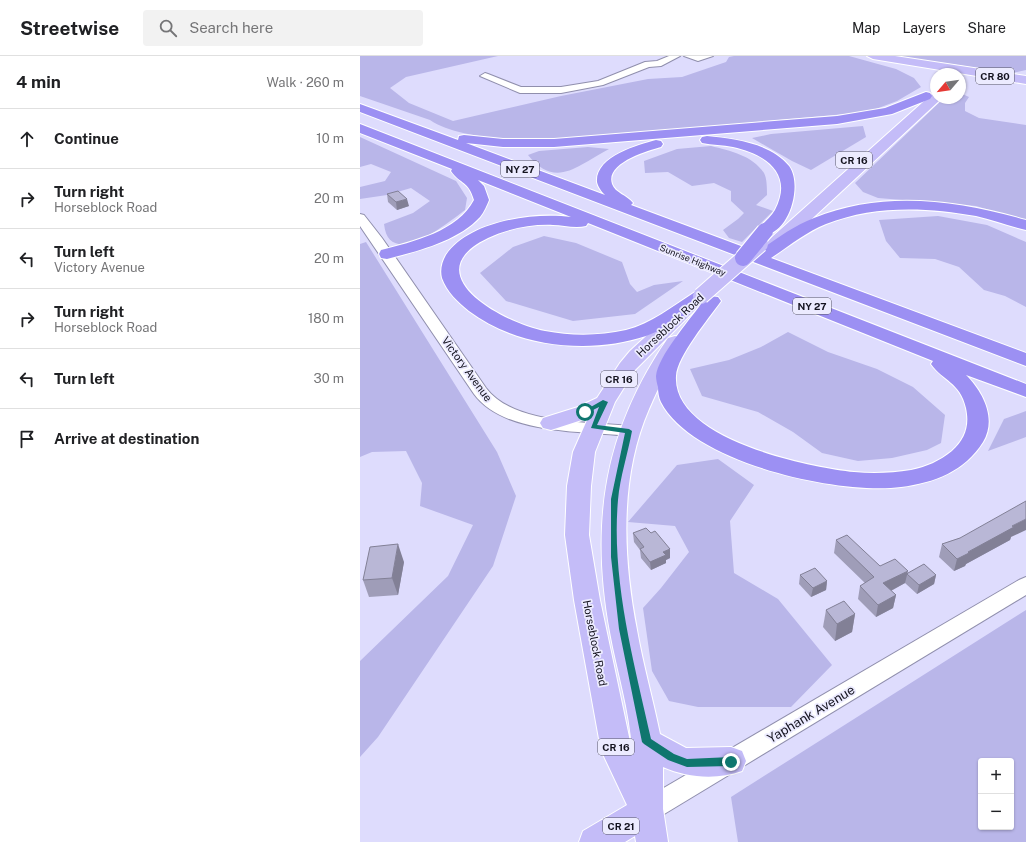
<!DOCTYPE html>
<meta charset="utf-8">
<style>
:root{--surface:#fff;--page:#f2f2f2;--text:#202124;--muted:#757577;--line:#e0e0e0}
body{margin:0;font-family:"Public Sans",sans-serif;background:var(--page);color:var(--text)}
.controls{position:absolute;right:12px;bottom:12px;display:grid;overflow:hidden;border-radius:4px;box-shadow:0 1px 3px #0004}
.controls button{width:36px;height:36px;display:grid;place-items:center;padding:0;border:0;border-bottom:1px solid var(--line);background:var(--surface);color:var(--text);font:20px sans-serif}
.compass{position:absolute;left:570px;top:12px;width:36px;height:36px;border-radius:50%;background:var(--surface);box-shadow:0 1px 3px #0004;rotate:241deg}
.stop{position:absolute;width:12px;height:12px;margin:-9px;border:3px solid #0f766e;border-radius:50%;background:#fff}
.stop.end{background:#0f766e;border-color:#fff;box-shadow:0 1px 4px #0008}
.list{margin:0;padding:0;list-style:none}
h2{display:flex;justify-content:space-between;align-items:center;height:52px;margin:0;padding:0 16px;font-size:17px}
h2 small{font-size:13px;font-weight:400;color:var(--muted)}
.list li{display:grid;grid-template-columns:26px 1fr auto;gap:12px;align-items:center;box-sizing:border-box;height:60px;padding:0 16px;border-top:1px solid var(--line)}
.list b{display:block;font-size:15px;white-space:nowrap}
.list p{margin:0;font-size:13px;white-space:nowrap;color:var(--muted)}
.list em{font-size:13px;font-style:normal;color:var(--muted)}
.icon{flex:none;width:22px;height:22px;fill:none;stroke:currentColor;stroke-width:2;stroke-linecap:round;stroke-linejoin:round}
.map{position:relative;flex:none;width:666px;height:786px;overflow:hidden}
header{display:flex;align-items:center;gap:24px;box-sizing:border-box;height:56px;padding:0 20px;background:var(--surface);border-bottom:1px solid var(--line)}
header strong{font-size:19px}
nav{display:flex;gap:22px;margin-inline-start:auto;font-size:14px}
.search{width:280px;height:36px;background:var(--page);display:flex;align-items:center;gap:10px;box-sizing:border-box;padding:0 14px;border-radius:4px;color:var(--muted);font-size:15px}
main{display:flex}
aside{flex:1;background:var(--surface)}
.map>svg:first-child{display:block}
.green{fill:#b9b6e9;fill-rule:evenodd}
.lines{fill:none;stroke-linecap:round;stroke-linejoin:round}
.minor-casing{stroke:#908fad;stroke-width:2}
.major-casing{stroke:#fff;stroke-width:2}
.highway-casing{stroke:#fff;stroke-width:2}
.minor{fill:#fff;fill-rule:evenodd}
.major{fill:#c4bcf8;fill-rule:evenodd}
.highway{fill:#9c90f3;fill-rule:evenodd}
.major-bridge-casing{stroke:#fff;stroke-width:18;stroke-linecap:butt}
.highway-bridge-casing{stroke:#fff;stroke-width:18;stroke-linecap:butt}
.major-bridge{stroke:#c4bcf8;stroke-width:16}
.highway-bridge{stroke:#9c90f3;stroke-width:16}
.wall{fill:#9f9db8}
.shaded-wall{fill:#828096}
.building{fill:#b9b7d6;stroke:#828096}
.route{fill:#0f766e}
.labels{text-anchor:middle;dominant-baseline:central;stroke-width:3.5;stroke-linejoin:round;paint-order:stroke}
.far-street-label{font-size:9px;fill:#14131f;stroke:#ecebff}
.shield{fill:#ecebff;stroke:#555462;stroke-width:1}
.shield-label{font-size:10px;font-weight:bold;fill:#14131f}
.street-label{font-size:11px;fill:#14131f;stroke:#ecebff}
.near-street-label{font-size:13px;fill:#14131f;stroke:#ecebff}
</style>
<header>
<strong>Streetwise</strong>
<div class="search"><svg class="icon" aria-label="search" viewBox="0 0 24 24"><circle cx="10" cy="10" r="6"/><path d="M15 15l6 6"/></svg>Search here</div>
<nav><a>Map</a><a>Layers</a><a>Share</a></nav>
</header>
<main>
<aside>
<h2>4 min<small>Walk · 260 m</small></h2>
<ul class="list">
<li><svg class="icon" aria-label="ahead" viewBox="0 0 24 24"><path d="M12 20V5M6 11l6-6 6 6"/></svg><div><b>Continue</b></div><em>10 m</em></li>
<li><svg class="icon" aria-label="right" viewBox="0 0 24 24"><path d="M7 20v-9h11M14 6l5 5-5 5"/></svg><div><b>Turn right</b><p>Horseblock Road</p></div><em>20 m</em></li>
<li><svg class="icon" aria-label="left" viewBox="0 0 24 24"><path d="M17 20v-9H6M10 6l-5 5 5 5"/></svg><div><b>Turn left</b><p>Victory Avenue</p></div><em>20 m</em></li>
<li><svg class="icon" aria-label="right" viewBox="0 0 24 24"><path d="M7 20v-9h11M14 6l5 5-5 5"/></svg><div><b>Turn right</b><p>Horseblock Road</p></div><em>180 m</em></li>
<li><svg class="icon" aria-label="left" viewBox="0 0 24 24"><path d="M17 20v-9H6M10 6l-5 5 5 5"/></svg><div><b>Turn left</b></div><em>30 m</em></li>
<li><svg class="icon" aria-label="arrive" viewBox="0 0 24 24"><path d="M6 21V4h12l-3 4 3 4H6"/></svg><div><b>Arrive at destination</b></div></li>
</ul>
</aside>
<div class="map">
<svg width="666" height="786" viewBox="0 0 666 786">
<rect width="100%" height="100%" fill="#dedcfd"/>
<!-- green -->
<g class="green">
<path d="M0 0H138L46 21 30 32 49 47 93 65 201 40 288 23 322 21 366 6 369 1 374 0H489L536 13 554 22 561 31 537 45 508 56C450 61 393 66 336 72 272 77 122 99 70 64L0 40Z"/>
<path d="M536 0H666V14L652 17Z"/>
<path d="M600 37 609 41 605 47V55L619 62 666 69V165L616 150 518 142 503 136 495 127 584 42H600Z"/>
<path d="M503 70 506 81 451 114 432 105 392 82 411 78Z"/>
<path d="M0 81 96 125 107 142 105 154C88 167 29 215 24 168L53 157 70 145 51 132 27 139 0 143V131L25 125 31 116 11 108 0 111Z"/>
<path d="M351 90C370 95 392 99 404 117 407 122 407 133 407 139L396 149 413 155 382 186 369 182 363 174 378 163 384 157 371 145V135L354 127 332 130 308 116 285 117 284 105 317 93Z"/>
<path d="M228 91 249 93C218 109 196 134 168 99L179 95Z"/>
<path d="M578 160 627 169 666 186V251L645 240 624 234 599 211 575 203 540 202 526 185 519 164Z"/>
<path d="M184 180 216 187 262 206 270 228 277 236 294 229 323 225 275 258 213 265 146 245 120 217 153 191Z"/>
<path d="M6 186 137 396 156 440 133 510 18 681 0 701V605L88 520 113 469 60 450 62 427 46 395 12 396 0 401V188Z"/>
<path d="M428 276 468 296 517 313 553 331 585 359 581 387 567 394 532 402 498 405 462 397 433 376 398 356 342 340 330 313 369 304 401 291Z"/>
<path d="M666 355V381L628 395 644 363Z"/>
<path d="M358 403 394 429 370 465 374 517 418 543 472 609 431 651H338L309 645 292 615 283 552 301 532 329 496 315 470 268 466 317 409Z"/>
<path d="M666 554V786H378L371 741ZM621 705H651V771H621Z"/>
</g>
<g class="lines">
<defs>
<g id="minor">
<path d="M309 0H320L301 10 289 11 243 29 201 37H160L120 20 125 17 128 18 161 31H201L238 25 285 6 297 5Z"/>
<path d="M324 0H353L338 5Z"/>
<path d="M0 158 4 159 22 182 126 332C154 369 226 365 269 370L275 371 277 375 275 379 269 380C224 375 144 379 114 338L0 170Z"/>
<path d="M666 521V539L296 763 287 767 278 763 275 755 278 747 659 524Z"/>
</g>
<g id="major">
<path d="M507 0H535L666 20V28L513 3Z"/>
<path d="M576 37V42H581L580 44 414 198 408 199 402 198 400 194 402 190 572 38Z"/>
<path d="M329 245 335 246 338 250 335 254 275 314 255 346 235 396 231 430 229 479 240 544 272 695C270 655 257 615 250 576 230 466 244 375 308 282L315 280 322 282 325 286C311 308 299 329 289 353 259 422 263 502 277 574 283 609 293 643 300 678L326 692 371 691 382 695 386 705 382 715C357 724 328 722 303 711V753L308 786H276L275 780 265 786H219L223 775 267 749 241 694 214 544 205 479 207 430 213 396 228 362 191 374 183 372 180 367 183 362 218 351 237 342 260 307 270 295 323 246Z"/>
</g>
<g id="highway">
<path d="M566 36 570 37 572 40 570 43 532 58 477 68 194 91H143L106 87 245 139C242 136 238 131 237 126 235 101 277 89 296 84L301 85 303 88 301 91C287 95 245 107 252 128 255 137 267 139 273 147L271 149 397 196C415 184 433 170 454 162 522 134 597 144 666 164V174C649 170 633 164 616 160 567 151 513 149 466 168 446 176 429 190 411 202L666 297V310L0 56V48L98 84 99 80 104 79 143 83H194L477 60 525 52Z"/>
<path d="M0 68 666 328V341L606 319C623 336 637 363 623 386 605 415 574 427 541 431 478 439 332 407 301 346 299 342 298 336 298 331 297 328 296 323 296 320 298 300 329 265 341 248 323 260 306 273 286 280 229 299 157 291 109 255 98 246 87 236 82 222 80 214 82 206 86 199 109 165 174 156 211 161L118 124 124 130 129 144C127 149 124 156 120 161 98 185 58 195 27 203L21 202 19 198 21 194C53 186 98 175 114 144 108 124 101 129 91 115L92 113 0 77ZM228 167 573 305 571 308C583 325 600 326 606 352 610 370 605 383 592 395 580 405 566 411 551 414 533 417 513 418 494 416 447 411 312 383 316 320 317 300 349 262 361 245L358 241 350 240 347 236 341 235 335 236C313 250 291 268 266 274 239 280 211 280 185 275 143 267 53 218 128 182 147 173 171 168 193 169 203 169 215 173 226 170Z"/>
<path d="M347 80C375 83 410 87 429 110 444 130 427 185 399 178L397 175C402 167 410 163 415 154 434 118 406 98 373 91 363 89 352 89 342 87L340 84 342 81Z"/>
</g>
</defs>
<!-- minor casing -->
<use href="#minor" class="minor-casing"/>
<!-- major casing -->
<use href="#major" class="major-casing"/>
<!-- highway casing -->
<use href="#highway" class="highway-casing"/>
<!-- minor -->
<use href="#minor" class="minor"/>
<!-- major -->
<use href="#major" class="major"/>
<!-- highway -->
<use href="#highway" class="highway"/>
<defs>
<path id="major-bridge" d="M341 240 400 188"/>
<path id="highway-bridge" d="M383 202 405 175"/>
</defs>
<!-- major-bridge casing -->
<use href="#major-bridge" class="major-bridge-casing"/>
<!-- highway-bridge casing -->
<use href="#highway-bridge" class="highway-bridge-casing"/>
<!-- major-bridge -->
<use href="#major-bridge" class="major-bridge"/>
<!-- highway-bridge -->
<use href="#highway-bridge" class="highway-bridge"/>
</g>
<!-- wall -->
<g class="wall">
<path d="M27 138 49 150 37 154 28 146Z"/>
<path d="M273 477H291L310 493V502L306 504V507L291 514 281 502 280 494 274 486Z"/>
<path d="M651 481 650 484 606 508 605 510 594 515 579 501 582 488 600 482Z"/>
<path d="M476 484 520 510 548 517 576 519 574 528 557 538 545 527 531 535 536 539 533 552 516 561 498 543 500 530 505 527 474 497Z"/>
<path d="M44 506 38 539 9 541 3 524Z"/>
<path d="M440 519 467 525 466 534 451 541 439 528Z"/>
<path d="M466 554 495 558 492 576 475 585 463 571Z"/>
</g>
<!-- shaded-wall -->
<g class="shaded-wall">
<path d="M47 143 49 150 37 154 36 146Z"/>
<path d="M666 463V474L651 481 650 484 606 508 605 510 594 515 597 503 652 470Z"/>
<path d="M38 488 44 506 38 539 32 522Z"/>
<path d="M310 493V502L306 504V507L291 514 290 506 303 496Z"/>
<path d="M548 515 545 527 521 540 523 527Z"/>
<path d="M576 519 574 528 557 538 559 529Z"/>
<path d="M467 525 466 534 451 541 453 532Z"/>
<path d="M536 539 533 552 516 561 518 549Z"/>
<path d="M495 558 492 576 475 585 477 568Z"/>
</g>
<!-- building -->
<g class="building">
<path d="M38 135 47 143 36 146 27 138Z"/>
<path d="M666 445V463L652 470 654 471 608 496 609 497 597 503 582 488 600 482Z"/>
<path d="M286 472 291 477 295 475 310 493 303 496 306 499 290 506 280 493 284 491 273 477Z"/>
<path d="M487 479 520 510 535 503 548 515 523 527 536 539 518 549 500 530 514 521 476 484Z"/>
<path d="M38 488 32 522 3 524 10 491Z"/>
<path d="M564 508 576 519 559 529 547 518 548 517Z"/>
<path d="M455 512 467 525 453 532 440 519Z"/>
<path d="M484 545 495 558 477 568 466 554Z"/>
</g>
<!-- route -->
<path class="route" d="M243 344 248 346 237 369 269 373 272 375C268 397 260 421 258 444 251 524 274 606 291 683L314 698 327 703 371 701 376 706 371 710 327 711 308 704 284 688 282 686 259 573 251 501V443L265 377 231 372 239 351 227 357 222 356Z"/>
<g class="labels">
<!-- far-street labels -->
<g class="far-street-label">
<text transform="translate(333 204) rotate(22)">Sunrise Highway</text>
</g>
<!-- shield labels -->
<g class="shield">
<rect x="616" y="12" width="38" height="16" rx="3"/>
<rect x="476" y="96" width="36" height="16" rx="3"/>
<rect x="141" y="105" width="38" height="16" rx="3"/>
<rect x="433" y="242" width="38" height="16" rx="3"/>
<rect x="241" y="315" width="36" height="16" rx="3"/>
<rect x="238" y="683" width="36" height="16" rx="3"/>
<rect x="243" y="762" width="36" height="16" rx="3"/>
</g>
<g class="shield-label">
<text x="635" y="20">CR 80</text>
<text x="494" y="104">CR 16</text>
<text x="160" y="113">NY 27</text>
<text x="452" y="250">NY 27</text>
<text x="259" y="323">CR 16</text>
<text x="256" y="691">CR 16</text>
<text x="261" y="770">CR 21</text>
</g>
<!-- street labels -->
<g class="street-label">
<text transform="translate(310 269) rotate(-43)">Horseblock Road</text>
<text transform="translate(107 313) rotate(54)">Victory Avenue</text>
<text transform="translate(235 587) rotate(79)">Horseblock Road</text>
</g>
<!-- near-street labels -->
<g class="near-street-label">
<text transform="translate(451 658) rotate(-31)">Yaphank Avenue</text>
</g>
</g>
</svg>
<div class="controls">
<button>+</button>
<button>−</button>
</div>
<svg class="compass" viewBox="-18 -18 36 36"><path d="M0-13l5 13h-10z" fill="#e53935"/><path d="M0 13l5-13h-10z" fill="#757577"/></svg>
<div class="stop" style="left:225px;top:356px"></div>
<div class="stop end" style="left:371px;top:706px"></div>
</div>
</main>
